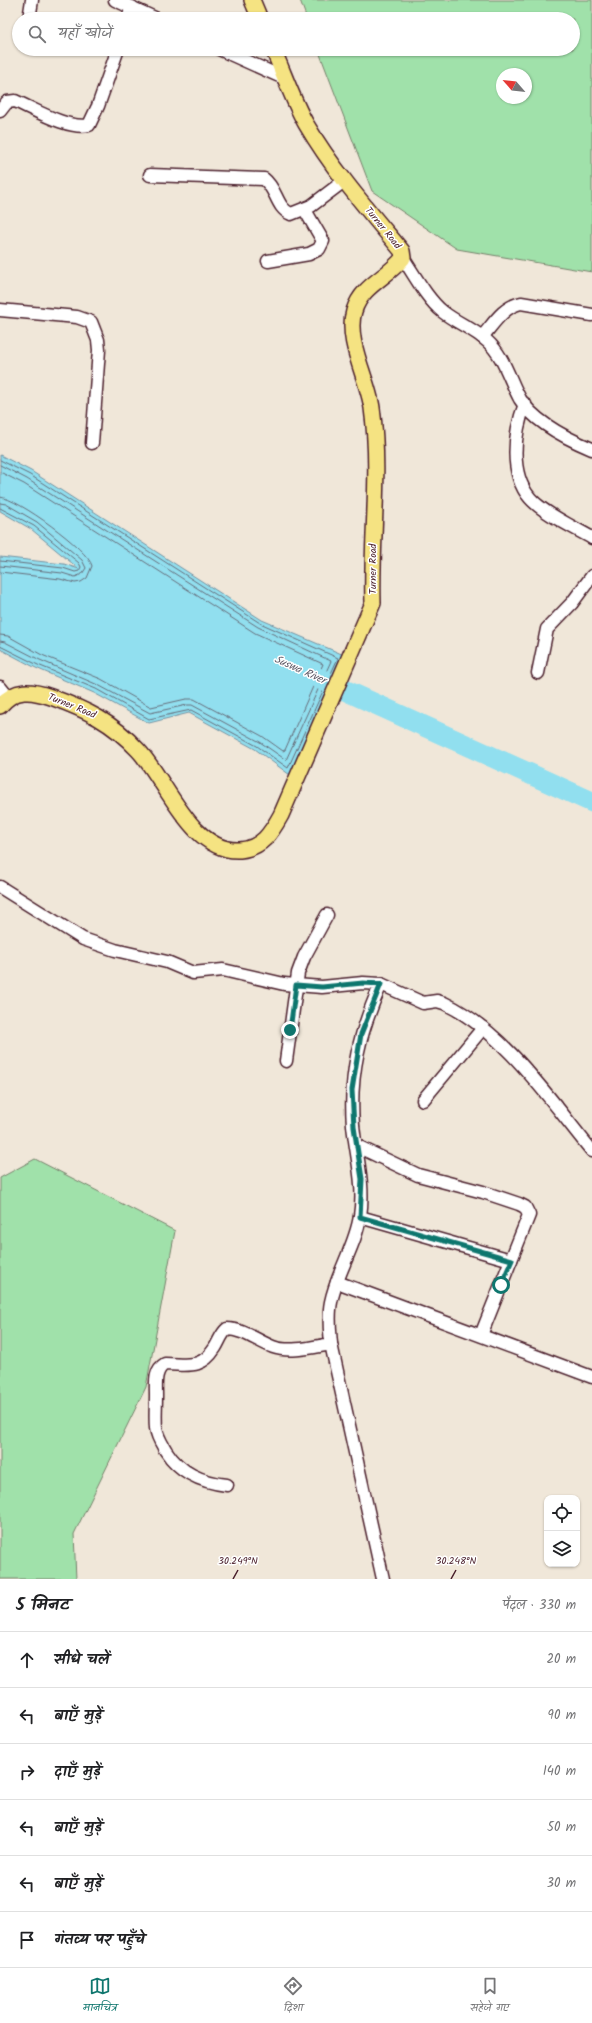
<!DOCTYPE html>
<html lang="hi">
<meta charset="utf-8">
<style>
:root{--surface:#fff;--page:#f6f6f6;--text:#202124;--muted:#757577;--line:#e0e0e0;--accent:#0f766e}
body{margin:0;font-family:Kalam,"Playpen Sans Deva",sans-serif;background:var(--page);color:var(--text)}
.controls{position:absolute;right:12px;bottom:12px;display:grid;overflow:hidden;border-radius:8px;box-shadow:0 1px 3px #0004}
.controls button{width:36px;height:36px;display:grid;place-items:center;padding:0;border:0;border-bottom:1px solid var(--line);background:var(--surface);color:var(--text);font:20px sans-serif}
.compass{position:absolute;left:496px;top:68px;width:36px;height:36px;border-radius:50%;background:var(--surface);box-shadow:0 1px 3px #0004;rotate:298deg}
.stop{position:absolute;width:12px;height:12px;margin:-9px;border:3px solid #0f766e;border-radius:50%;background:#fff}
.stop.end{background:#0f766e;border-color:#fff;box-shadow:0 1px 4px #0008}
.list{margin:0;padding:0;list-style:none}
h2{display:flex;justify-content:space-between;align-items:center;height:52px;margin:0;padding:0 16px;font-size:17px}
h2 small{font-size:13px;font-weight:400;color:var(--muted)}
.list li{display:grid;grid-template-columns:26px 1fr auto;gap:12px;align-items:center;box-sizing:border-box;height:56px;padding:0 16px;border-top:1px solid var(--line)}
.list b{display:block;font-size:15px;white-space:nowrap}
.list em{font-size:13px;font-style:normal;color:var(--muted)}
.icon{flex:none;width:22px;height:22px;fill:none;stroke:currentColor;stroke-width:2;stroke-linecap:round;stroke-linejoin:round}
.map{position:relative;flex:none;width:592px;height:1579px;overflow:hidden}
.search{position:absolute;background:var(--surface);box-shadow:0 1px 3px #0004;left:12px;right:12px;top:12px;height:44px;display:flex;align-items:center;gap:10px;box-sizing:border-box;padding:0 14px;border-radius:22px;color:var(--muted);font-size:15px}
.sheet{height:388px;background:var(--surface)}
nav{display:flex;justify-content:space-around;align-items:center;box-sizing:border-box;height:56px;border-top:1px solid var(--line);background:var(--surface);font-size:11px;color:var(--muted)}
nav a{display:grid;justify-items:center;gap:2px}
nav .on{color:var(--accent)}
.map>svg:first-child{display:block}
.green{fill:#a0e1aa;stroke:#75806a;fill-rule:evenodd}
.water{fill:#91dfef;stroke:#7592a1}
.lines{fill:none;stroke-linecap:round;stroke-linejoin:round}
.shore{stroke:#666c79;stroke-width:1}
.river{stroke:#91dfef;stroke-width:21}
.minor-casing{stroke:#4a1f2b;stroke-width:15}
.major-casing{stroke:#4a1f2b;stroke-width:18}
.minor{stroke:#fff;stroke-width:12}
.major{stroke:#f5e382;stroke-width:15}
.route{stroke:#0f766e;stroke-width:5}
.ticks{fill:none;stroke:#4a1f2b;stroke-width:1.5}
.labels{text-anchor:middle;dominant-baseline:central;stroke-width:3;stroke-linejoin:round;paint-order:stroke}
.street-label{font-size:10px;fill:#4a1f2b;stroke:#fff}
.water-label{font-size:11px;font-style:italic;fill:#5f5966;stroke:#fff}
.ticks-label{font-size:10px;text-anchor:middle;fill:#4a1f2b;stroke:#fff;stroke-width:3;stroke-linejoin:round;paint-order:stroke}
</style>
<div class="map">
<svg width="592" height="1579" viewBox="0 0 592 1579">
<rect width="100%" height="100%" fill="#f0e7d9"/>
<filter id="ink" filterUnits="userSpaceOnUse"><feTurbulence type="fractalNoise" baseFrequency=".025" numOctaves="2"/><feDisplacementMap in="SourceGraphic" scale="8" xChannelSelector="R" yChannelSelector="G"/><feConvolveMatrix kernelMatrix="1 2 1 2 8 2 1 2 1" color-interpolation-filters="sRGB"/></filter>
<g filter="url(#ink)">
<!-- green -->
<g class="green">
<path d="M300 0H592V272L457 249 372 191 318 49H573V19H307ZM502 74H526V98H502Z"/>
<path d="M35 1159 175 1231 146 1387 74 1534 76 1579H0V1178Z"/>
</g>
<!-- water -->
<path class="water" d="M0 455 31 471 262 620 344 655 290 775 255 749 189 713 149 723 94 693 36 668 0 649V557L64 564 79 569 31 529 0 511Z"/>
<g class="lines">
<!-- shore -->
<g class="shore">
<path d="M0 460 30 475 260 623 338 658 288 768 257 746 191 710 149 719 96 689 38 665 0 646"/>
<path d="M0 465 27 479 258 627 331 661 286 760 260 742 192 705H187L150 713 98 685 40 660 5 642 0 641"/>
<path d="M0 472 24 484 255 633 323 664 285 750 283 751 262 736 194 699H186L151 707 101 679 42 655 8 636 0 635"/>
<path d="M0 497C17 498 89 550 92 566L87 578 81 582 75 583 60 579 0 572"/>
<path d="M0 503 6 504 37 522 82 560 86 568 82 574 75 577 62 573 0 566"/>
<path d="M0 508 34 526 79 563 81 567 79 571 75 572 63 568 0 561"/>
</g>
<!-- river -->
<path class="river" d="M318 678 592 802"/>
<defs>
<g id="minor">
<path d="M115 0 157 19"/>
<path d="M29 19 32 0"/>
<path d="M128 19 132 7"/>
<path d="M219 49 286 79"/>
<path d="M0 111 7 102 15 101C34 109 68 130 89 125L98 106 118 49"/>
<path d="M150 175 264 179C277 189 276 208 291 214L311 206 344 181"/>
<path d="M403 258C415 276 427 299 443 312 457 323 474 329 487 341 504 356 509 379 520 399 534 422 568 439 592 449"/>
<path d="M268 261 309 254 319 249 323 241 305 210"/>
<path d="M0 310 77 317 91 322 98 340 99 350 92 443"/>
<path d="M482 337C494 323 503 307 521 303L592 315"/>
<path d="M525 404C514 432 509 473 530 498 543 513 575 528 592 538"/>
<path d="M538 673 547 629 572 603 592 576"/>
<path d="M0 687 9 698"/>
<path d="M0 887 83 939 115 950 167 962 193 973 223 970 284 984 296 985 322 987 363 983 381 984C360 1031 349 1073 353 1125 356 1156 365 1184 360 1216 356 1245 337 1272 331 1302 328 1316 330 1330 331 1344L383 1579"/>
<path d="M381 984 423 1003 437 1001 444 1003C505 1032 550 1100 592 1151"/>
<path d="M286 1061 298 973 304 957 327 915"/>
<path d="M423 1100 483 1028"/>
<path d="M357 1146 418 1175 483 1192 519 1204 525 1207 529 1215 511 1260 360 1217"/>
<path d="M337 1282 592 1377"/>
<path d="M481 1335 511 1260"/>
<path d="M227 1485C201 1482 180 1473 166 1451 162 1444 157 1437 156 1428 155 1417 156 1406 156 1395 156 1384 154 1370 165 1364 187 1364 201 1370 215 1348 219 1342 221 1334 227 1329 243 1329 257 1341 273 1347 290 1353 313 1347 331 1344"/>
</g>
<g id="major">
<path d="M252 0 260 19"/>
<path d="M0 706C15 688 31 690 51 697 87 710 112 722 138 750 166 779 191 853 240 850 262 848 271 833 281 815L373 603C371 538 381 473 372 408 368 379 345 340 354 311 362 285 387 278 403 258L402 251C368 210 333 170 306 124 293 101 284 74 273 49"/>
</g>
</defs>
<!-- minor casing -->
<use href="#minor" class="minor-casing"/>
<!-- major casing -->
<use href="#major" class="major-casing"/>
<!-- minor -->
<use href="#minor" class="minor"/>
<!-- major -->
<use href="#major" class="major"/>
</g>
</g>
<g class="lines" filter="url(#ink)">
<!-- route -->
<path class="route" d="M290 1030 296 985 322 987 363 983 381 984 361 1034 352 1090 354 1127 362 1179 360 1217 512 1260 501 1285"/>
</g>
<!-- ticks -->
<path class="ticks" d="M233 1579 238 1570M451 1579 456 1570"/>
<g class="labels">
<!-- street labels -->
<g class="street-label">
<text transform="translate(383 228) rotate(51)">Turner Road</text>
<text transform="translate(373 569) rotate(-90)">Turner Road</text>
<text transform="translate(72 706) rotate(22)">Turner Road</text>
</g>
<!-- water labels -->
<g class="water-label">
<text transform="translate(300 670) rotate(24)">Suswa River</text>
</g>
</g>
<g class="ticks-label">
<text x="238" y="1564">30.249°N</text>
<text x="456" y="1564">30.248°N</text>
</g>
</svg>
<div class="controls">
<button><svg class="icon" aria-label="locate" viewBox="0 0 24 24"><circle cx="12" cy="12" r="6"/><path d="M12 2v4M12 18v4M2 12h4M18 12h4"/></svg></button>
<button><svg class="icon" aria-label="layers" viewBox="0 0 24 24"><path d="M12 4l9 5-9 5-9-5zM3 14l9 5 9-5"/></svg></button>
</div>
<svg class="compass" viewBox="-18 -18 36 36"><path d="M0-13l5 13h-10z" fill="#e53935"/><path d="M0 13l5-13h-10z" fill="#757577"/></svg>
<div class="stop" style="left:501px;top:1285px"></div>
<div class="stop end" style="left:290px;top:1030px"></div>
<div class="search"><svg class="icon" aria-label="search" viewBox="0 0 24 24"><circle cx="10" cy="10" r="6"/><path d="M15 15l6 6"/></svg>यहाँ खोजें</div>
</div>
<section class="sheet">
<h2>5 मिनट<small>पैदल · 330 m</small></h2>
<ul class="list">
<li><svg class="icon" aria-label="ahead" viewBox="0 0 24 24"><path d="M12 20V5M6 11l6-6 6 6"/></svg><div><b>सीधे चलें</b></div><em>20 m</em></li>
<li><svg class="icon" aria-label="left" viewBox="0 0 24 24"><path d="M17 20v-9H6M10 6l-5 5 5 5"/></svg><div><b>बाएँ मुड़ें</b></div><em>90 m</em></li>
<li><svg class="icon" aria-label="right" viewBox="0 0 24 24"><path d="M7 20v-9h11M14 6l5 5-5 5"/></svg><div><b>दाएँ मुड़ें</b></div><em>140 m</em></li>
<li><svg class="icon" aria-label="left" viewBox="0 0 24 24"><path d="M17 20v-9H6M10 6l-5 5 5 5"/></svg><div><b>बाएँ मुड़ें</b></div><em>50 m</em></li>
<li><svg class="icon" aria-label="left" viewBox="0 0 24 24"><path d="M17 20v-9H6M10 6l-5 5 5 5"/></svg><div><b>बाएँ मुड़ें</b></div><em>30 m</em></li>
<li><svg class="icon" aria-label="arrive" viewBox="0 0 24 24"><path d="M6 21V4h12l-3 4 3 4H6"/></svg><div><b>गंतव्य पर पहुँचे</b></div></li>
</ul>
</section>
<nav>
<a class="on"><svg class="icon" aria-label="map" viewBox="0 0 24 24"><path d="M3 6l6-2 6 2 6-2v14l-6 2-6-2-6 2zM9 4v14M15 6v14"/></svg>मानचित्र</a>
<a><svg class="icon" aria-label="directions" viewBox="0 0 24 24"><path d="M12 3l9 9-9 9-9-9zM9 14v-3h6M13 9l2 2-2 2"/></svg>दिशा</a>
<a><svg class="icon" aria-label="saved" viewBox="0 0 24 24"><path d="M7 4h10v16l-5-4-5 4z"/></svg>सहेजे गए</a>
</nav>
